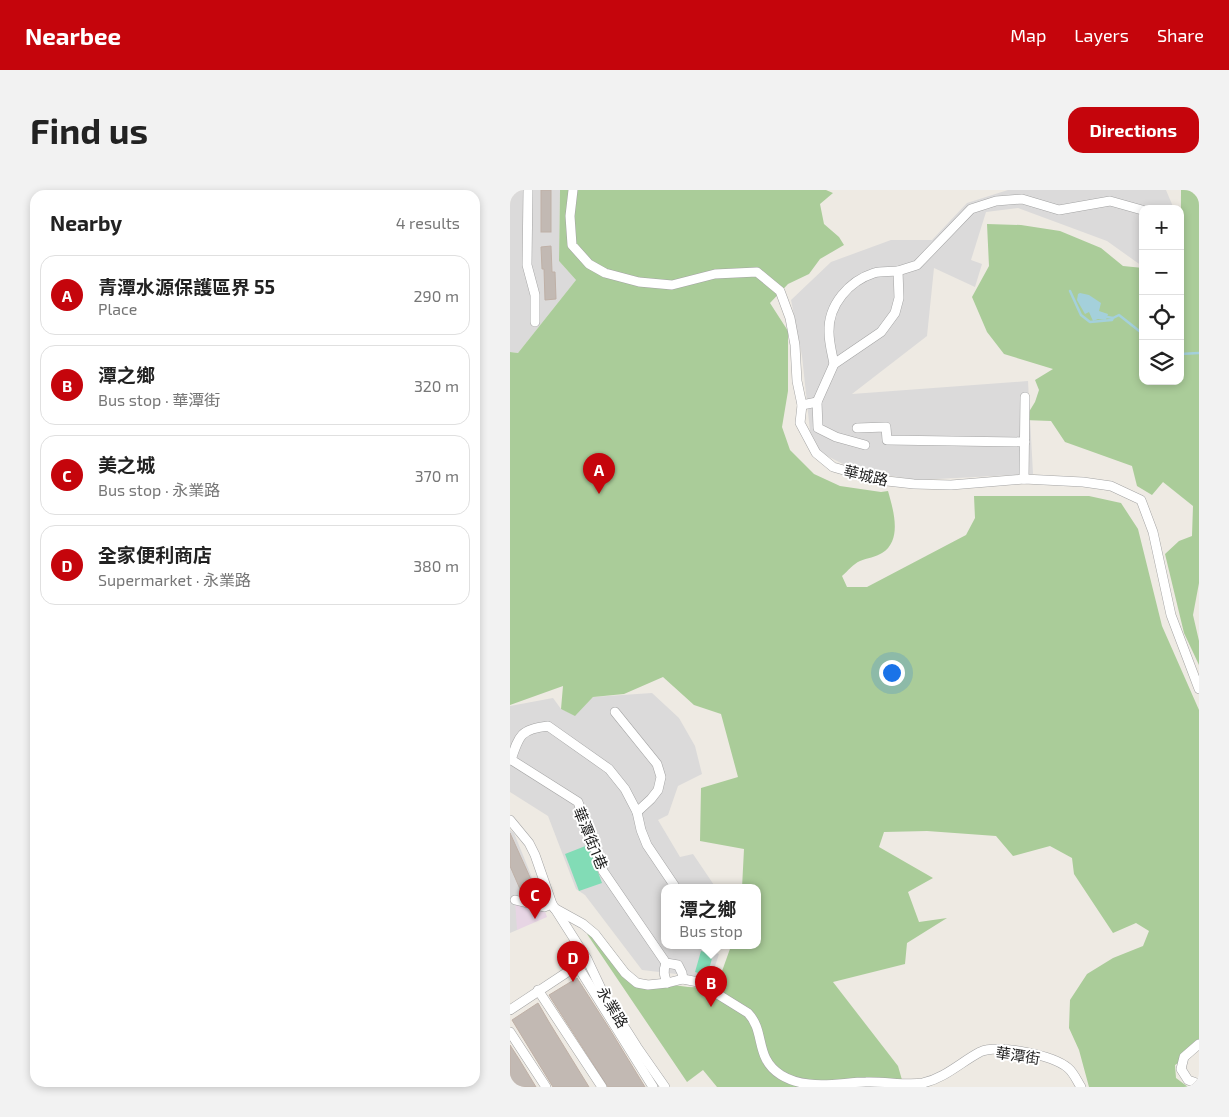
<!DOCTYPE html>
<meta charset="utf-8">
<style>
:root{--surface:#fff;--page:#f2f2f2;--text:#222;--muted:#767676;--line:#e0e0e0;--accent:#c5050c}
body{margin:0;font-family:"Exo 2","Noto Sans TC",sans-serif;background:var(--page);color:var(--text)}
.controls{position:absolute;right:15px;top:15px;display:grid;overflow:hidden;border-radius:10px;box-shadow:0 2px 8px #0003}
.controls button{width:45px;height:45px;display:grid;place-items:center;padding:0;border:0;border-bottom:1px solid var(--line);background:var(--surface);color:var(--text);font:25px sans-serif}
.you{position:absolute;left:381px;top:482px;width:18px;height:18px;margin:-12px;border:4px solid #fff;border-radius:50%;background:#1a73e8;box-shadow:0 0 0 8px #1a73e833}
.badge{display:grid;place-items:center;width:32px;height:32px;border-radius:50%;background:var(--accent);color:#fff;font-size:16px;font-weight:700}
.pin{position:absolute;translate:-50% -41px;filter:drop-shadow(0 1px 2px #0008)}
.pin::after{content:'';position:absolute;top:26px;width:18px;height:15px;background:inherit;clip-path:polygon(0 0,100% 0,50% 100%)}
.popup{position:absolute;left:151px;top:694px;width:100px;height:65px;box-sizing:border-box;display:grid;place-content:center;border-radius:10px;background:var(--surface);filter:drop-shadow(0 1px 4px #0005);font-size:16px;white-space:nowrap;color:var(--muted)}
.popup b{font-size:19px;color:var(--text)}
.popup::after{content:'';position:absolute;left:50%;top:100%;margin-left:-10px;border:10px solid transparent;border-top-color:var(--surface)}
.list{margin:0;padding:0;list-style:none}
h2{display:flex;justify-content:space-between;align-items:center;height:65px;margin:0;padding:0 20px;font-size:21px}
h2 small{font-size:16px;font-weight:400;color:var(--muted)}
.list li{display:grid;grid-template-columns:32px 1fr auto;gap:15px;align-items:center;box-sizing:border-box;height:80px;margin:0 10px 10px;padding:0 10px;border:1px solid var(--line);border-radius:15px}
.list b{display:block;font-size:19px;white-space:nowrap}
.list p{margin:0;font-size:16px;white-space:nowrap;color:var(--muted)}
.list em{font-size:16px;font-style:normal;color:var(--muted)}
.icon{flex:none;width:28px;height:28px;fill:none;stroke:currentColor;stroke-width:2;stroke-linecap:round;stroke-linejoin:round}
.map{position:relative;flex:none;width:689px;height:897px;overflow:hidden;border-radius:15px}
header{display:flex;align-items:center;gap:30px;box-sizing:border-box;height:70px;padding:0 25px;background:var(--accent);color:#fff}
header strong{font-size:24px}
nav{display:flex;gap:28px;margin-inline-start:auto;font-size:18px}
.intro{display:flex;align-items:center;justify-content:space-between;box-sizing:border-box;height:120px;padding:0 30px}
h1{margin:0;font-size:35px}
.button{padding:12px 22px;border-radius:15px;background:var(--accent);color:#fff;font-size:18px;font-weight:700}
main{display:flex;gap:30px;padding:0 30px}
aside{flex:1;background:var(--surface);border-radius:15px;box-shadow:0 2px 8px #0003}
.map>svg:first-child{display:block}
.residential{fill:#dbdada}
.industrial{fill:#e7d5e4}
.forest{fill:#ac9}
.pitch{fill:#82dcb6}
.water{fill:#a4d0db}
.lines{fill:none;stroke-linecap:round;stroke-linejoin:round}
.stream{stroke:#a4d0db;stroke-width:2.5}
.building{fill:#c2b9b3;stroke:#bfb0a6}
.minor-casing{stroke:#a4a4a4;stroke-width:10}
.minor{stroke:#fff;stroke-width:9}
.labels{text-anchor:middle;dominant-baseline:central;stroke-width:4;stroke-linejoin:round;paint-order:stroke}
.street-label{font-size:15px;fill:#1d1d1d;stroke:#fff}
</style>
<header>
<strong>Nearbee</strong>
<nav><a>Map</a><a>Layers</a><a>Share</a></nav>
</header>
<div class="intro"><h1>Find us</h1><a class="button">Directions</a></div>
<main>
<aside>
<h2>Nearby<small>4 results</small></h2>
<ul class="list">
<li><span class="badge">A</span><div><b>青潭水源保護區界 55</b><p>Place</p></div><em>290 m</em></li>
<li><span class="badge">B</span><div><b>潭之鄉</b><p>Bus stop · 華潭街</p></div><em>320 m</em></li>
<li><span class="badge">C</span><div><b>美之城</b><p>Bus stop · 永業路</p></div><em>370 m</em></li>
<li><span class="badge">D</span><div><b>全家便利商店</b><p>Supermarket · 永業路</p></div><em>380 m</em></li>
</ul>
</aside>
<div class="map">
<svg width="689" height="897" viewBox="0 0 689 897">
<rect width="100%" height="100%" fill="#eeeae3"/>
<!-- residential -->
<g class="residential">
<path d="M0 0H50L49 71 66 90 8 163 0 162Z"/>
<path d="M498 0H656L664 19H633L632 76 597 51 508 18 476 22 461 70 472 74 465 97 424 78 417 146 342 204 518 191 523 284 408 290 368 284 341 278 311 263 300 241 292 166 281 110 321 72 381 50H422L457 13Z"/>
<path d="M142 503 169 528 185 556 192 584 168 596 158 625 148 630 170 667 183 664 206 698H155V756H169L165 759 189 756 209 764 201 788 132 780 75 705 66 699 38 626 0 602V516L43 508 51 519 65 525 83 507Z"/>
<path d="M0 640 4 643 34 717 7 740 0 743Z"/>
</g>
<!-- industrial -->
<path class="industrial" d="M29 704 37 727 7 740 5 710Z"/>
<!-- forest -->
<g class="forest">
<path d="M50 0H316L323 3 310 14 314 34 329 47 334 55 310 69 299 84 278 94 260 113 278 141V201L272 237 280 260 304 284 330 296 371 302 378 301C383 319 393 350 372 363 366 367 357 368 350 371 343 374 338 381 332 386L337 397H357L456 345 465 328 464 306H579L611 313 628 339 652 436 689 520V855L680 866 665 875 666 888 678 897H579L569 860 559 838 560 810 577 784 603 768 633 756 639 741 626 733 603 743 564 684 562 668 540 656 503 666 486 646 417 641 374 642 369 657 423 688 398 702 409 732 437 728 397 753 395 774 323 792 388 876 394 897H207L193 880 177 892 77 744 96 751 126 790 178 797 206 798 221 756H247V698H232L234 659 190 651 191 598 228 587 211 524 184 515 153 487 114 504 83 507 65 526 51 519 53 496 0 515V162L8 163 66 90 49 71Z"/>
<path d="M671 0H689V393L683 425 689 451V475L674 443 655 364 669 351 682 346 683 316 653 292 642 305 627 296 622 276 555 252 541 231 514 230 525 212 529 200 525 190 543 179 494 164 477 142 462 107 479 76 477 34 511 35 550 41 591 58 613 76 633 78V191H670Z"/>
</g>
<!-- pitch -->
<g class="pitch">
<path d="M78 655 92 693 69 701 55 664Z"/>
<path d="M191 761 203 765 197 786 185 782Z"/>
</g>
<!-- water -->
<path class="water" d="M570 103 579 105 591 113 589 121 598 124 596 130 588 129 583 131 579 122 575 124 567 110 568 104Z"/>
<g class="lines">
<!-- stream -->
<g class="stream">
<path d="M560 101 571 125 580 132 602 130 603 128"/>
<path d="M597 127 603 128 609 125 633 144"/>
<path d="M670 164 689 163"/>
</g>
</g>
<!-- building -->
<g class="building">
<rect x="31" y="0" width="10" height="42"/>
<path d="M41 56 42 82H45L46 109 35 110 34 79H32L31 57Z"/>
<path d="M0 643 28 705 22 708 13 706 0 676Z"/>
<path d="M67 788 99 838 135 897H98L42 810 39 805Z"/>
<path d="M28 813 39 832 79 897H43L2 830Z"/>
<path d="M0 855 9 869 26 897H0Z"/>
</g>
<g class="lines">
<defs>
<g id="minor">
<path d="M18 0 17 75 25 105V132"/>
<path d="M63 0 60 26 62 55 79 74 95 83 129 92 162 95 205 84 247 82 270 101 280 128 285 155 287 191 292 215 290 233 306 263 323 277 368 290 404 294 441 295 514 289 573 292 601 296 631 310 643 342 661 425 689 499"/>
<path d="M324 174C322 163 319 153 319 142 318 115 339 91 364 83 371 81 380 82 388 81"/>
<path d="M307 212 308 238 326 247 355 255"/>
<path d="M292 215 307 212 324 174 371 142 385 123 389 108 388 81 407 75 461 19 486 11 512 9 549 20 600 11 632 20"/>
<path d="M347 238 376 237 377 250 515 252"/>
<path d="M514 289 515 207"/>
<path d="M105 522 147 574 151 587 148 600 141 609 127 622"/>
<path d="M0 569 68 612 93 681 156 773 168 775 172 783 173 789"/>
<path d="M1 570C9 545 11 539 38 536L99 579 115 599 127 622 131 640 137 655 166 698"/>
<path d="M0 630 19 653 25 665 42 714 77 769 94 805 127 857 155 897"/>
<path d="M5 710 34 717 42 714"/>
<path d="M44 718 73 734 85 744 115 783 127 793 138 795 157 793 173 789 188 792 238 823C256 842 244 868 271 885 279 890 290 893 299 894 318 897 338 892 356 892 374 891 397 896 413 893 435 888 451 872 470 862 488 854 543 865 558 878 564 883 567 891 571 897"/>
<path d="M156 773C153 781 154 785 157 793"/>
<path d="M67 775 143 897"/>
<path d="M28 800 92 897"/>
<path d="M0 820 71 773"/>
<path d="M0 842 36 897"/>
<path d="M689 854 674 867 671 879 678 890 689 894"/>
</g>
</defs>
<!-- minor casing -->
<use href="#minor" class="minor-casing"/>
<!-- minor -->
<use href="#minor" class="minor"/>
</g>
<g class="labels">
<!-- street labels -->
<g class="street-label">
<text transform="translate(356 285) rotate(13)">華城路</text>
<text transform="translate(81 648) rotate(68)">華潭街1巷</text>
<text transform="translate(103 817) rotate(59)">永業路</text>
<text transform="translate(508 865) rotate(8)">華潭街</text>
</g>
</g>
</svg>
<div class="controls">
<button>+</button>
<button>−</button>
<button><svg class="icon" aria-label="locate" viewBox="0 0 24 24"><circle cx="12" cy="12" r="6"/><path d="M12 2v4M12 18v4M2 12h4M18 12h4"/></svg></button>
<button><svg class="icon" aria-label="layers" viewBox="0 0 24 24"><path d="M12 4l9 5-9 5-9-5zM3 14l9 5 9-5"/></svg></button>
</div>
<div class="you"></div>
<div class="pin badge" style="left:89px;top:304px">A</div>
<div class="pin badge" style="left:201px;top:817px">B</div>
<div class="popup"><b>潭之鄉</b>Bus stop</div>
<div class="pin badge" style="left:25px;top:729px">C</div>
<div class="pin badge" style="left:63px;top:792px">D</div>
</div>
</main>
